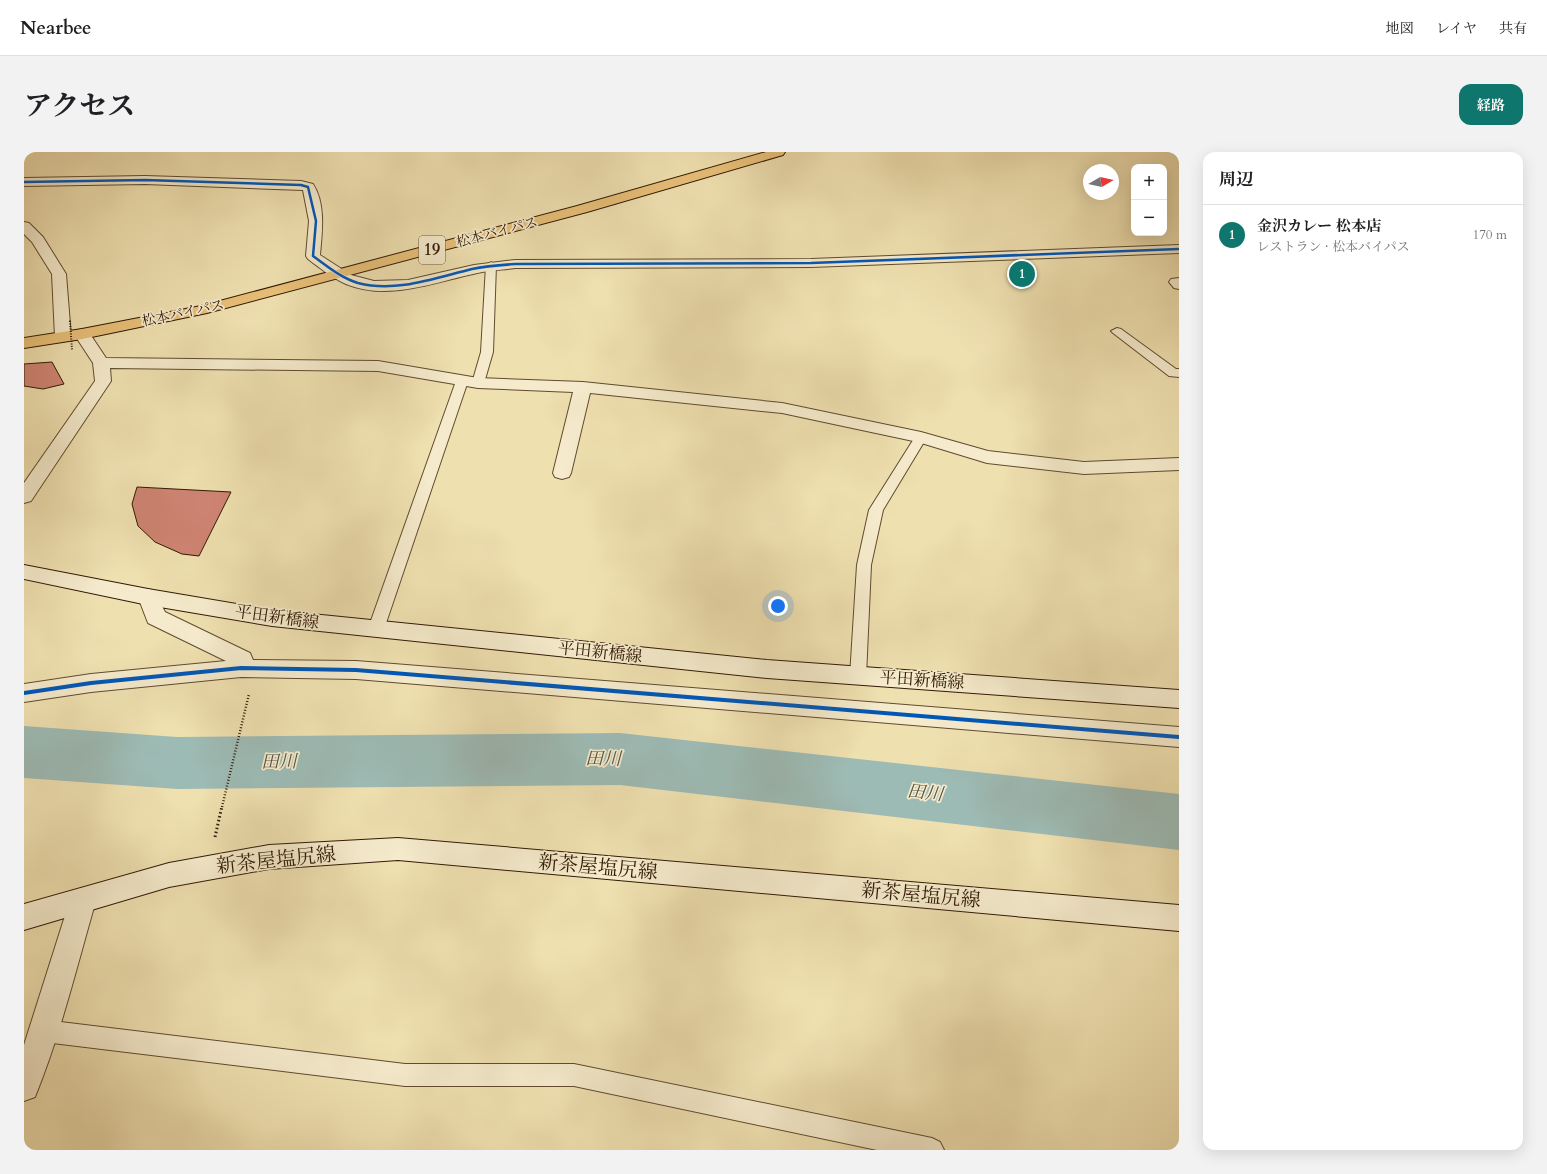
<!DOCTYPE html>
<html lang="ja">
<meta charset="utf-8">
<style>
:root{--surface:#fff;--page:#f2f2f2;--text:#202124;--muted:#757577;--line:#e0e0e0;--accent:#0f766e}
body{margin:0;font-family:Cardo,"Noto Serif JP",serif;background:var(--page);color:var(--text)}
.controls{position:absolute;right:12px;top:12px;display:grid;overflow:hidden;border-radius:8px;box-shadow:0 4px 16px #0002}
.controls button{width:36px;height:36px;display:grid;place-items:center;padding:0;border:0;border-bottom:1px solid var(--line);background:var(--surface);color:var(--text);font:20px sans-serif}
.compass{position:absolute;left:1059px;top:12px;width:36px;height:36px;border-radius:50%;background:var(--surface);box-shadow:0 4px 16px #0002;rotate:81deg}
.you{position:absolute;left:754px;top:454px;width:14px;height:14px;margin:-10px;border:3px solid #fff;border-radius:50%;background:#1a73e8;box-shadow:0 0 0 6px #1a73e833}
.badge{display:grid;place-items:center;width:26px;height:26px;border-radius:50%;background:var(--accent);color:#fff;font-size:13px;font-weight:700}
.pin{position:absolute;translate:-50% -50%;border:2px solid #fff;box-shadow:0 1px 4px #0006}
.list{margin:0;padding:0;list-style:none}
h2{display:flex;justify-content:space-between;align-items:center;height:52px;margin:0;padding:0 16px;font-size:17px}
h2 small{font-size:13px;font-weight:400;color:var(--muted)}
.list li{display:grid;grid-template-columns:26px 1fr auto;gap:12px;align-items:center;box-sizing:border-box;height:60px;padding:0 16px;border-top:1px solid var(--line)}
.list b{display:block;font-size:15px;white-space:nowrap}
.list p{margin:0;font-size:13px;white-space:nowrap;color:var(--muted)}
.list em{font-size:13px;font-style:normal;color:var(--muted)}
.map{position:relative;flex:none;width:1155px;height:998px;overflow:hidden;border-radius:12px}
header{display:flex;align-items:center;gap:24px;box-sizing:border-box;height:56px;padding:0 20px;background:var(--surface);border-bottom:1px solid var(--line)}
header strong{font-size:19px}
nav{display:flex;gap:22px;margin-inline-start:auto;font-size:14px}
.intro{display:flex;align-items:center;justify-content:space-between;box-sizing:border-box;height:96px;padding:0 24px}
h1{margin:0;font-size:28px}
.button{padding:10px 18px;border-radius:12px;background:var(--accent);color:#fff;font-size:14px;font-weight:700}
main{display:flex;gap:24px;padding:0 24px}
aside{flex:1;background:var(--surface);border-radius:12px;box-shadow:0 4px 16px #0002}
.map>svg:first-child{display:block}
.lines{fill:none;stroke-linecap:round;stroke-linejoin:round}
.river{fill:#9dbbb5;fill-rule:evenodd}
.building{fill:#cf8473;stroke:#311904}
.service-casing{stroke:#604b2f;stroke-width:2}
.minor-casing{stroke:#604b2f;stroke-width:2}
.secondary-casing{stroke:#311904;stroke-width:2}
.trunk-casing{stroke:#311904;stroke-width:2}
.path-far1{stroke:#311904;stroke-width:2.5;stroke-dasharray:1 2;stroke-linecap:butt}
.path{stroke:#311904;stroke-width:3;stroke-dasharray:1.5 2.5;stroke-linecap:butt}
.service{fill:#f5ebcc;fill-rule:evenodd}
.minor{fill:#f5ebcc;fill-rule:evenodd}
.secondary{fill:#f5ebcc;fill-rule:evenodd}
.trunk{fill:#e8c078;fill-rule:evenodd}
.path-bridge-far1{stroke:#311904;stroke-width:1.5;stroke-dasharray:0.5 1.5;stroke-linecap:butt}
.path-bridge{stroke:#311904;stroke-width:2;stroke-dasharray:1 1.5;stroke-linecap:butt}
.cycleway-far1-casing{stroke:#f5ebcc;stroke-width:4}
.cycleway-casing{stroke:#f5ebcc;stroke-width:6}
.cycleway-far1{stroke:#0057b8;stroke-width:2.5}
.cycleway{stroke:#0057b8;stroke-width:4}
.labels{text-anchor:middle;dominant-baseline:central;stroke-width:3.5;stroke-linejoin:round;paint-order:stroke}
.far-street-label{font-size:14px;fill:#311904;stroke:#f5ebcc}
.shield{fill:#f5ebcc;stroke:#6c5840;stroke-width:1}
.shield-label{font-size:16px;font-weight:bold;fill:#311904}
.street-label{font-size:17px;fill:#311904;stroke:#f5ebcc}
.water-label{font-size:18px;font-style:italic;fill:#575242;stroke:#f5ebcc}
.near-street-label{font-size:20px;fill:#311904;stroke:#f5ebcc}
</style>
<header>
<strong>Nearbee</strong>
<nav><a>地図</a><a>レイヤ</a><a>共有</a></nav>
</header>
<div class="intro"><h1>アクセス</h1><a class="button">経路</a></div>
<main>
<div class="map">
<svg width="1155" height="998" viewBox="0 0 1155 998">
<rect width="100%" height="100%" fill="#efe0b0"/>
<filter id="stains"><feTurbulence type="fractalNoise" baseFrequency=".005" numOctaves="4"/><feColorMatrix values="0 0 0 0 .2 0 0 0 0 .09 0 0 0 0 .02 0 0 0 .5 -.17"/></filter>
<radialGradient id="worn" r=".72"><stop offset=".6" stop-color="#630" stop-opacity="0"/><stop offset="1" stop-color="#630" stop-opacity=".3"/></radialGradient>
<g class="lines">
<!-- river -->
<path class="river" d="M0 574 153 585 596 581 1155 642V698L596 633 153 637 0 626Z"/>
</g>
<!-- building -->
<g class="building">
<path d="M28 210 40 232 19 237 0 234V212Z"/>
<path d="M113 335 207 340 175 404 158 402 131 390 114 374 108 352Z"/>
</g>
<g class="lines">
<defs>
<g id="service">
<path d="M467 110 472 113 469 200 460 231 454 235 448 231 457 200 462 113Z"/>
<path d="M1093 176 1097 177 1152 217H1155V225L1145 224 1089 181 1087 179Z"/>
<path d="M438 225 444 229 360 477 358 481 352 483 346 481 344 477 432 229Z"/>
<path d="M897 281 902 282 903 285 859 358 847 413 842 524 840 528 834 530 828 528 826 524 833 413 845 358 891 285 892 282Z"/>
<path d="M20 868 381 912H550L908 986 916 990 920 998H853L550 934H381L20 890 12 887 9 879 12 871Z"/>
</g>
<g id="minor">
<path d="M121 24 277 29 289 32C302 52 298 80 296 103L327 123 350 129 384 128 450 113 491 108 787 107 1155 93V101L787 115 491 116C477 118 463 118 449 122 408 131 364 149 322 132 308 126 296 116 284 107L282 104 285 69 279 38 121 32 0 34V26Z"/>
<path d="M0 70 5 71 19 85 42 122 47 185 45 188H33L31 185 28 122 8 90 0 82Z"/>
<path d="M1155 126V137L1150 136 1145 130 1147 127Z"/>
<path d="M58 177 64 179 82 206 354 209 454 226 559 230 758 251 897 280 964 299 1060 310 1155 306V318L1060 322 963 311 894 290 758 261 566 241 547 321 545 325 538 327 531 325 529 321 549 240 454 236 354 219 86 216 87 229 7 349 0 351V331L71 229 69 211 50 182 52 179Z"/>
<path d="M124 437 131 440 141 460 226 501 229 508 332 509 1155 575V595L332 527 217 525 67 540 0 550V532L67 522 202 509 124 471 114 445 117 440Z"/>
<path d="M59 736 68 739 72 748C53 814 37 881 11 945L0 949V893L46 748 50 739Z"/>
</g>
<g id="secondary">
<path d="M0 413 124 437 248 458 743 508 1155 538V556L743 526 248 474 124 453 0 427Z"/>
<path d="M374 686 1155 753V779L374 708 245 717 145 735 0 778V752L145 711 245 693Z"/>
</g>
<path id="trunk" d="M742 0H761L759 3 563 60 183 161 58 187 0 196V186L58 177 177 154 553 54Z"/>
</defs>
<!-- service casing -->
<use href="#service" class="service-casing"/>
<!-- minor casing -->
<use href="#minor" class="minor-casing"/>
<!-- secondary casing -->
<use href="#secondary" class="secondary-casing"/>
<!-- trunk casing -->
<use href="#trunk" class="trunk-casing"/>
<!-- path-far1 -->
<path class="path-far1" d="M198 655 225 542"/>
<!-- path -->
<path class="path" d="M191 685 198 654"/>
<!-- service -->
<use href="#service" class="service"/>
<!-- minor -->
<use href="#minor" class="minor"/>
<!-- secondary -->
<use href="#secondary" class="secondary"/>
<!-- trunk -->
<use href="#trunk" class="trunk"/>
<!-- path-bridge-far1 -->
<path class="path-bridge-far1" d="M46 168V170"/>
<!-- path-bridge -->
<path class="path-bridge" d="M46 169 48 198"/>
<defs>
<path id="cycleway-far1" d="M0 30 121 28 277 33 284 35 292 69 289 104C303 114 317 126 334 131 372 141 411 126 448 117 463 114 477 113 491 112L787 111 1155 97"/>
<path id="cycleway" d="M0 541 67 531 217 516 332 518 1155 585"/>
</defs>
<!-- cycleway-far1 casing -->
<use href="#cycleway-far1" class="cycleway-far1-casing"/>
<!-- cycleway casing -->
<use href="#cycleway" class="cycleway-casing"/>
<!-- cycleway-far1 -->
<use href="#cycleway-far1" class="cycleway-far1"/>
<!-- cycleway -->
<use href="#cycleway" class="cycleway"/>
</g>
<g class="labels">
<!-- far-street labels -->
<g class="far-street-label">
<text transform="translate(473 80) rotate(-15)">松本バイパス</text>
<text transform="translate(159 161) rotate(-12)">松本バイパス</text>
</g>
<!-- shield labels -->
<rect class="shield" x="395" y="84" width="26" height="28" rx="3"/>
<g class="shield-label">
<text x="408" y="98">19</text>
</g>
<!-- street labels -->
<g class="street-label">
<text transform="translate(253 465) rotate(8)">平田新橋線</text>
<text transform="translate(576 500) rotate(6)">平田新橋線</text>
<text transform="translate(898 528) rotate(4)">平田新橋線</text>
</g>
<!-- water labels -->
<g class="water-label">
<text transform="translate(579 607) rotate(1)">田川</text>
<text transform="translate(255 610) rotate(-1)">田川</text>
<text transform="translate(901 641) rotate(6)">田川</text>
</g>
<!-- near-street labels -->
<g class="near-street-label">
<text transform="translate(252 708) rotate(-6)">新茶屋塩尻線</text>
<text transform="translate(574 715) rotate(5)">新茶屋塩尻線</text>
<text transform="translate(897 743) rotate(5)">新茶屋塩尻線</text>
</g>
</g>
<rect width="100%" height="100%" filter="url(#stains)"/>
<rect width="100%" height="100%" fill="url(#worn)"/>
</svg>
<div class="controls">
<button>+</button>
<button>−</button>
</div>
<svg class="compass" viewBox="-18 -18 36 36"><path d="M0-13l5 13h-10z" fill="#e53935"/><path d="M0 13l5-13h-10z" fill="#757577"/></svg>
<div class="you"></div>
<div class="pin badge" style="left:998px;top:122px">1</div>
</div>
<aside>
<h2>周辺<small></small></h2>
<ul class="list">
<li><span class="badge">1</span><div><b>金沢カレー 松本店</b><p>レストラン · 松本バイパス</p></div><em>170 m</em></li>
</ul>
</aside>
</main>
